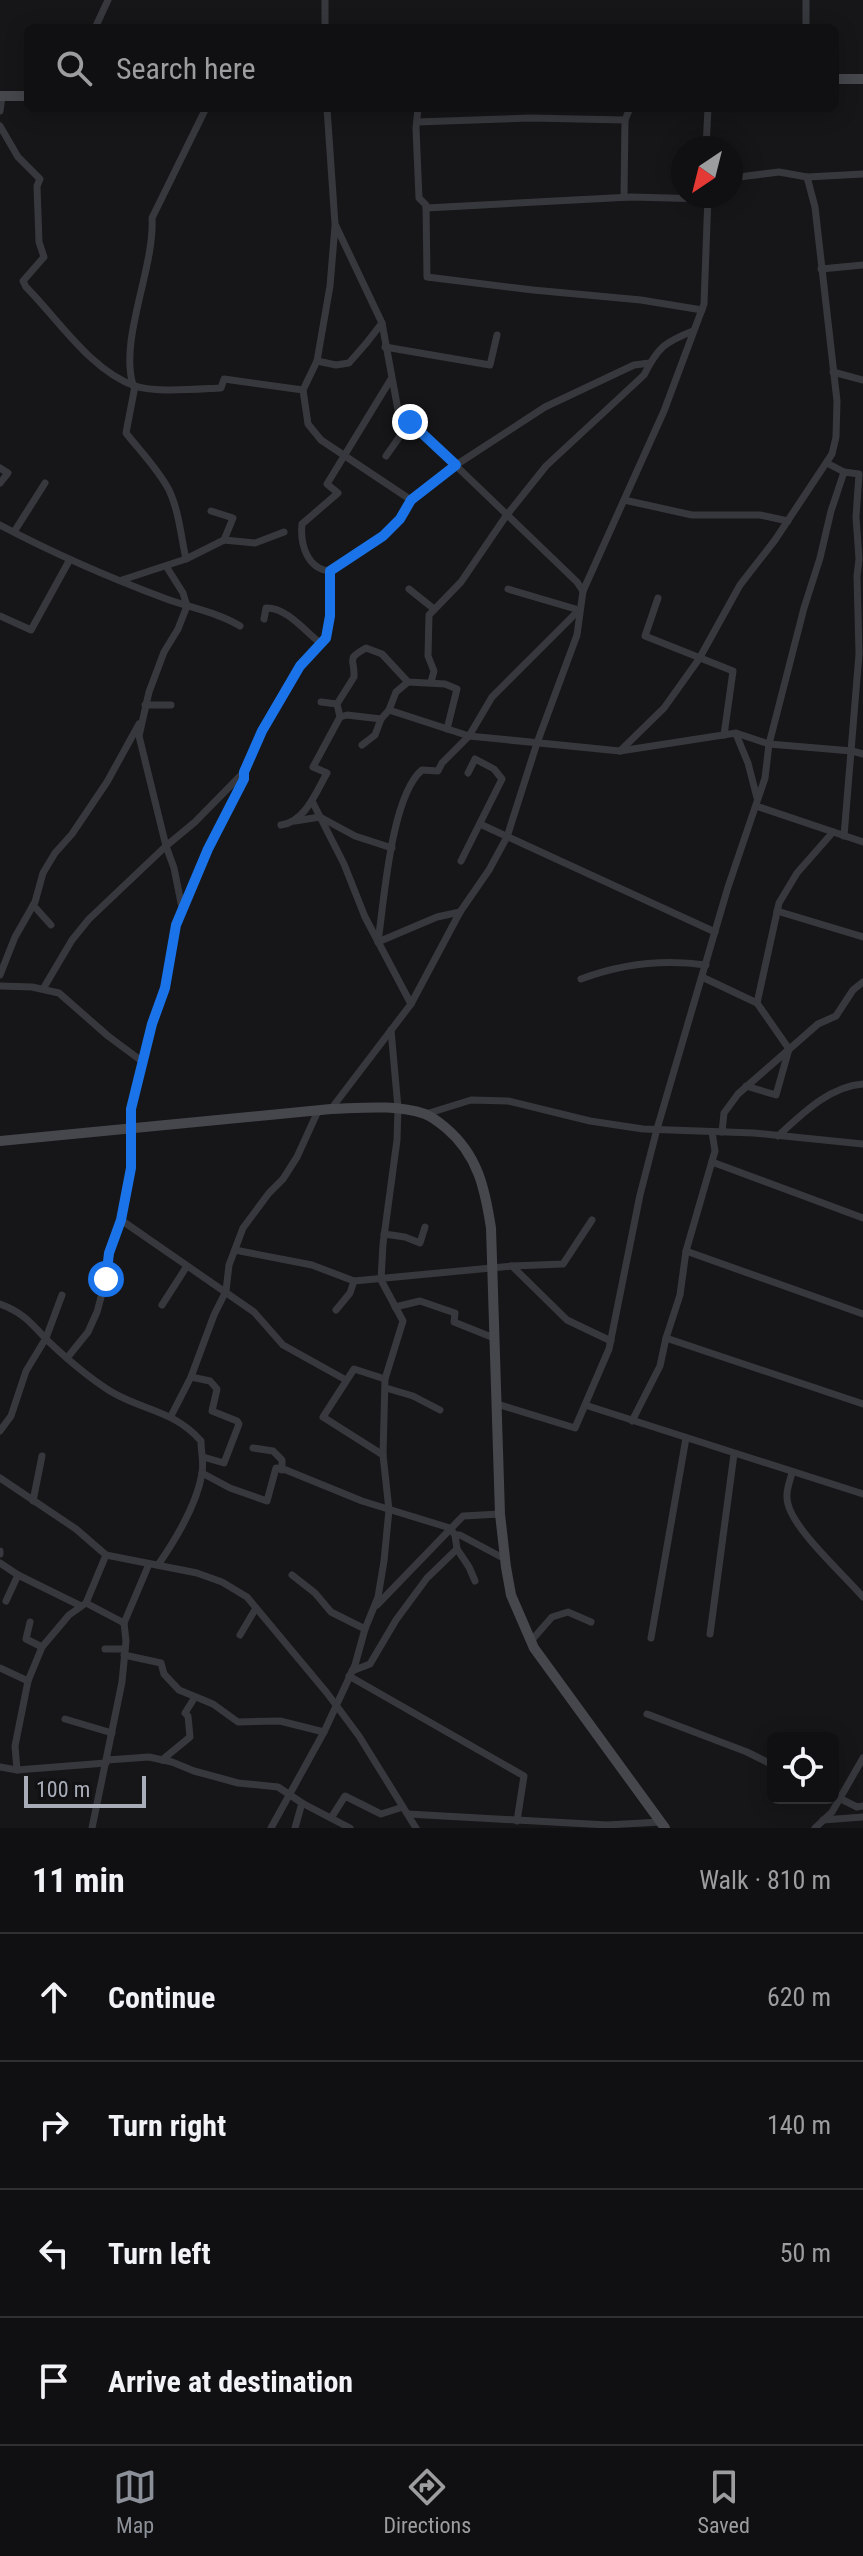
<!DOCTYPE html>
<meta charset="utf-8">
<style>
:root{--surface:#101012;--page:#1e1e20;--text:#f1f3f6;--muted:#9c9d9f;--line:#303032;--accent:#8c9099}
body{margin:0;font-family:"Roboto Condensed",sans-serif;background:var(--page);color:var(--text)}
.controls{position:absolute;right:24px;bottom:24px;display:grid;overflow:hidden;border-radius:12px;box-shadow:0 4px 20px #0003}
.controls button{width:72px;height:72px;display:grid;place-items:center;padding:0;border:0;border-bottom:2px solid var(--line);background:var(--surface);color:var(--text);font:40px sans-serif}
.compass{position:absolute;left:671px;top:136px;width:72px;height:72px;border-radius:50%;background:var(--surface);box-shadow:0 4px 20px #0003;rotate:215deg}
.scale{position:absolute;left:24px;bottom:20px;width:122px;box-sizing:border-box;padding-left:8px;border:4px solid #a8adb8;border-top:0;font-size:22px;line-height:28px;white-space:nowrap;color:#a8adb8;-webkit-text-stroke:6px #111113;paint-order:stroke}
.stop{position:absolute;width:24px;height:24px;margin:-18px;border:6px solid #1a73e8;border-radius:50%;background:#fff}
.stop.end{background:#1a73e8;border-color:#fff;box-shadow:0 2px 8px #0008}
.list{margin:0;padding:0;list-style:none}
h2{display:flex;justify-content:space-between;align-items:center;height:104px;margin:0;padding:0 32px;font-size:34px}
h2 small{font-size:26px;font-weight:400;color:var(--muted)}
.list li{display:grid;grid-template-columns:52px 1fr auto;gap:24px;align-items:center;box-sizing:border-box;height:128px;padding:0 32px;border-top:2px solid var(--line)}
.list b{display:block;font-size:30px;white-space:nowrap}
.list em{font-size:26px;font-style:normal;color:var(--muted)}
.icon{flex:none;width:44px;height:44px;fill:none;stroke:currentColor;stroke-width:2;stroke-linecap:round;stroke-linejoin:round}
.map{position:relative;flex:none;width:863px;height:1828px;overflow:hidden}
.search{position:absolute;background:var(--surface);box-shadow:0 4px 20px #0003;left:24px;right:24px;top:24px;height:88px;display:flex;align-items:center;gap:20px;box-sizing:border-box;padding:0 28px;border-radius:12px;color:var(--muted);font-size:30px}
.sheet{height:616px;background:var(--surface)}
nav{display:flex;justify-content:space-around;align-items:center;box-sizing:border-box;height:112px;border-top:2px solid var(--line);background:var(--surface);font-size:22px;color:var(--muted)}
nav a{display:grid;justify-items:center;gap:4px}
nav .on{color:var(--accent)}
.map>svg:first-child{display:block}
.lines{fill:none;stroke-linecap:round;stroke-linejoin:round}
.street{stroke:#37383d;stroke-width:7}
.secondary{stroke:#45474d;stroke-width:10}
.route{stroke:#1a73e8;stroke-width:10}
</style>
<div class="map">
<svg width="863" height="1828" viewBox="0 0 863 1828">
<rect width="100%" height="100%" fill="#161618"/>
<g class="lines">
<!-- street -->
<g class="street">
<path d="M325 0V28"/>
<path d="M806 0V28"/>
<path d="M95 28 108 0"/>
<path d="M327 108 335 224 382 323 398 410 577 582 583 591"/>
<path d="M418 108 416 128 419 198 426 205 427 277 533 290 641 300 702 310"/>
<path d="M0 111 2 96"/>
<path d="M625 120 630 108"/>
<path d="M417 122 531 118 625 120 624 197"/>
<path d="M0 126 18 157 40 179 37 186 39 242 44 257 23 281 26 287C58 319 91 371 135 386 154 393 199 389 221 388L224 379 303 390"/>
<path d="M706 148 708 108"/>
<path d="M731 178 779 172 807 177 863 174"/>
<path d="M426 208 631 197 708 199"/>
<path d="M335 226 330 286 317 361 303 390 308 424 321 440 411 500"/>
<path d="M821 269 863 265"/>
<path d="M385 347 490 365 497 335"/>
<path d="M317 361 336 365 349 363C361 350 371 338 382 323"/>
<path d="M833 372 863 380"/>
<path d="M391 379 327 484 338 493 302 524C300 544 307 569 330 571L383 536 400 519 411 500 456 465 545 407 634 365 650 363"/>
<path d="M133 385C119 339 155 267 152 218L206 108"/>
<path d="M135 386 126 433C141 452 158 469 169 490 179 511 181 537 186 559"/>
<path d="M386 456 410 422"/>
<path d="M0 468 8 473 0 483"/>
<path d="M844 472 859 474 856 517 859 559 857 576 859 654 844 836"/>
<path d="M624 500 692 515H760L788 521"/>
<path d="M211 511 233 518 224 540"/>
<path d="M0 525C53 553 108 577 164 598 190 608 217 612 240 626"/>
<path d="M14 532 45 483"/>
<path d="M166 566 183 593 187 606 178 629 164 652 149 692 139 736 166 846 174 868 182 908"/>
<path d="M122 580 186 559 224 540 255 543 284 532"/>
<path d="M409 589 434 609"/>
<path d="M658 598 645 636 733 671 724 735"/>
<path d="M0 616 31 630 69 561"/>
<path d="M264 619 266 608C286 607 305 631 320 643"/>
<path d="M431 682 434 671 428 656 429 615 461 582 506 516 546 466 644 375C658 347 665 342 693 331"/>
<path d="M321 702 337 704"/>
<path d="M145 705H171"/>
<path d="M389 710 469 736 620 751 736 733 769 744 852 751 863 754"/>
<path d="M340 717 347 715 381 719 389 710 396 692 408 682"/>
<path d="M736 734 748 763 757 798"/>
<path d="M362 745 375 735 381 719"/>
<path d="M620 751 664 708 699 659 740 585 775 540 832 454 836 437 837 401 815 207 807 177"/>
<path d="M312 801 344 864 365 917 411 1004"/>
<path d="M756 806 863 842"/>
<path d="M295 821 320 817 355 836 392 848"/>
<path d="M480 824 715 932"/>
<path d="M281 825C305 822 316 792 327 773L313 767 340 717 337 704 354 677C355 658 345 660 366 648L382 654 408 682 445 684 457 689 447 729"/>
<path d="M461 861 502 779 494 769 475 759 468 773"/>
<path d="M33 905 51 925"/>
<path d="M777 911 863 937"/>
<path d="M378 942C384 901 391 796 422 770L438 771 442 763 469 736 492 697 579 610 508 589"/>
<path d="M378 942 437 917 460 912"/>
<path d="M0 975 15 937 35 902 43 873 55 853 72 834 107 782 139 724"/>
<path d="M702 977 757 1003"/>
<path d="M581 979C621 964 663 959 706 965"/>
<path d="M0 986 32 987 59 993 108 1036 143 1062"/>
<path d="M43 989 72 940 89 919 166 846 195 822 244 772 262 731 300 666 326 638 330 616V571"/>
<path d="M746 1086 776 1095 789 1049 757 1003 779 903 797 873 833 832"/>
<path d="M331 1109 411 1004 460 912 489 870 507 837 537 743 577 635 583 591 664 411 704 304 708 196"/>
<path d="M426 1114 471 1100 508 1101 590 1121 643 1129 754 1133 863 1144"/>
<path d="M722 1132 724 1113 738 1094 818 1024 836 1016 853 990 863 982"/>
<path d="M778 1136C802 1114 830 1086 863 1084"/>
<path d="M712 1162 863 1218"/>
<path d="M121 1220 254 1312 283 1345 346 1380"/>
<path d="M384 1234 405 1237 420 1243 425 1227"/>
<path d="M235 1250 312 1265 354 1281 512 1266 567 1320 611 1341"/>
<path d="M686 1251 863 1314"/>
<path d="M512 1266 563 1264 592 1220"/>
<path d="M0 1304C24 1313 31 1323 48 1341 67 1359 88 1377 110 1391 143 1411 174 1410 201 1441 201 1452 204 1462 202 1473 197 1504 176 1539 158 1565"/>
<path d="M162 1305 187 1266"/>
<path d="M395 1307 420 1301 455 1313 454 1322 494 1338"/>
<path d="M336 1310 350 1293 354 1281"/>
<path d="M666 1338 863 1404"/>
<path d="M67 1358 88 1332 97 1312 106 1279 109 1253 121 1220 131 1168V1109L152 1024 165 988 176 925 208 849 244 779V772"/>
<path d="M191 1377 210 1381 217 1389 212 1411 237 1421 239 1424 224 1463 203 1457"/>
<path d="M386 1388 413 1396 440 1410"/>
<path d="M497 1404 575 1428 609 1349 640 1195 657 1129 728 887 765 778 769 744 804 608 820 558 831 511 844 472 827 463"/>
<path d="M585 1405 863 1494"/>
<path d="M171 1416 191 1377 214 1315 226 1291 229 1265 243 1228 269 1193 283 1179 297 1157 318 1111"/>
<path d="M632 1421 660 1366 666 1338 680 1295 686 1251 715 1151 712 1132"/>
<path d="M0 1431 11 1416 26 1371 46 1338 62 1295"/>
<path d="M253 1448 273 1451 282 1460V1470"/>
<path d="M383 1455 323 1417 354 1369 385 1379"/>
<path d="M202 1473 230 1488 267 1501 276 1468 286 1470 362 1501 450 1528 455 1535H460L505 1559"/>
<path d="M792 1473C789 1484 785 1493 788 1504 794 1530 844 1575 863 1597"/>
<path d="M0 1478 76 1529 106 1555 197 1573 222 1582 247 1597 327 1693 359 1736 416 1828"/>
<path d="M33 1501 42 1456"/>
<path d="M457 1549 469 1567 475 1581"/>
<path d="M0 1551V1554"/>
<path d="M0 1563 18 1575 81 1606"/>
<path d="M292 1575 315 1593 331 1612 365 1629"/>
<path d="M6 1601 18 1575"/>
<path d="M86 1603 124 1623"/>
<path d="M377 1605 463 1516 500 1514"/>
<path d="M30 1622 26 1639 42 1647"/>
<path d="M710 1634 734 1454"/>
<path d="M240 1635 256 1608"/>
<path d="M651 1638 686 1438"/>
<path d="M531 1641 552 1617 568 1612 591 1622"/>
<path d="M105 1649H125"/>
<path d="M124 1655 161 1663 164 1674 179 1690 213 1704 238 1722 280 1721 324 1732"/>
<path d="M0 1668 28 1681"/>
<path d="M352 1671 370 1664 396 1620 427 1578 457 1549 455 1535"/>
<path d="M349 1676 524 1776 517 1821"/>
<path d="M647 1714 747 1752 773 1765"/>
<path d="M65 1719 112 1733"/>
<path d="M107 1760 149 1757 172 1762 194 1771 238 1783 278 1787 302 1803 350 1828"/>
<path d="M162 1760 190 1737 188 1716 185 1713 195 1697"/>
<path d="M0 1767 17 1770 106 1763"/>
<path d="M17 1770 15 1746 28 1681 42 1647 69 1615 86 1603 106 1555"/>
<path d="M833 1795 857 1807 863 1806"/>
<path d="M408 1814 607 1825 660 1822"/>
<path d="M331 1818 345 1796 381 1814 403 1807"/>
<path d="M823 1820 863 1817"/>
<path d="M92 1828 122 1682 126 1641 124 1623 149 1564"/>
<path d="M271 1828 324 1732 355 1665 365 1629 378 1597 384 1561 389 1510 383 1455 385 1379 403 1321 381 1280 383 1244 397 1140 398 1108 391 1030"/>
<path d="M295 1828 302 1803"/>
<path d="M815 1828 832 1812 863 1758"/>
</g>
<!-- secondary -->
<g class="secondary">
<path d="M835 79H863"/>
<path d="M0 96H28"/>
<path d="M0 1141 331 1109C362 1108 395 1104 425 1114 433 1117 440 1123 446 1128 478 1155 485 1189 491 1228L500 1514 506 1567 511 1595 534 1648 665 1828"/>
</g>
</g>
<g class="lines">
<!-- route -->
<path class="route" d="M106 1279 109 1253 121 1220 131 1168V1109L152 1024 165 988 176 925 208 849 244 779V772L262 731 300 666 326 638 330 616V571L383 536 400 519 411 500 456 465 410 422"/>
</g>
</svg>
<div class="controls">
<button><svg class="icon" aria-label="locate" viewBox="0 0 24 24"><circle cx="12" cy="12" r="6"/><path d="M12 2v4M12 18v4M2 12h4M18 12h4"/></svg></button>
</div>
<svg class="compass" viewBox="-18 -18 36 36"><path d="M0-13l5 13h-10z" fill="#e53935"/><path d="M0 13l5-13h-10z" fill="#9c9d9f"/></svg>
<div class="scale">100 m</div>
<div class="stop" style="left:106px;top:1279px"></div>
<div class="stop end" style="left:410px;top:422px"></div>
<div class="search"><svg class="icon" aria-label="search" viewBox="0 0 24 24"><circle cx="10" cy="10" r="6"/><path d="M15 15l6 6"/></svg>Search here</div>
</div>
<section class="sheet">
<h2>11 min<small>Walk · 810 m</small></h2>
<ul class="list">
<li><svg class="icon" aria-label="ahead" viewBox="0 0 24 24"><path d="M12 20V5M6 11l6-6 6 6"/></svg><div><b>Continue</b></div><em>620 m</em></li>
<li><svg class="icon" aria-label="right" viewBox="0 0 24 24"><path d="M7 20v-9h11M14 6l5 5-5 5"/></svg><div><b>Turn right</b></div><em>140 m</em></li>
<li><svg class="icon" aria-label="left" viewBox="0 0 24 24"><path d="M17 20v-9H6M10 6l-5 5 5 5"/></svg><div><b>Turn left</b></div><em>50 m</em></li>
<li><svg class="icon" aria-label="arrive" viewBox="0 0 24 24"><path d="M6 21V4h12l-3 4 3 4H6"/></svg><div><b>Arrive at destination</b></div></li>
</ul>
</section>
<nav>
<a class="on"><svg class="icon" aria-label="map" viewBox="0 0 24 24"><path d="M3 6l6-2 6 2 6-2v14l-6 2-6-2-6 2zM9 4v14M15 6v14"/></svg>Map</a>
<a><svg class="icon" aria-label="directions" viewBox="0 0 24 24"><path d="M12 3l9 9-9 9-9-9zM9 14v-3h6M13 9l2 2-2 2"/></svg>Directions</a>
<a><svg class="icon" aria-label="saved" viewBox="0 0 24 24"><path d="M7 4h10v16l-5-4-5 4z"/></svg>Saved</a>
</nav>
